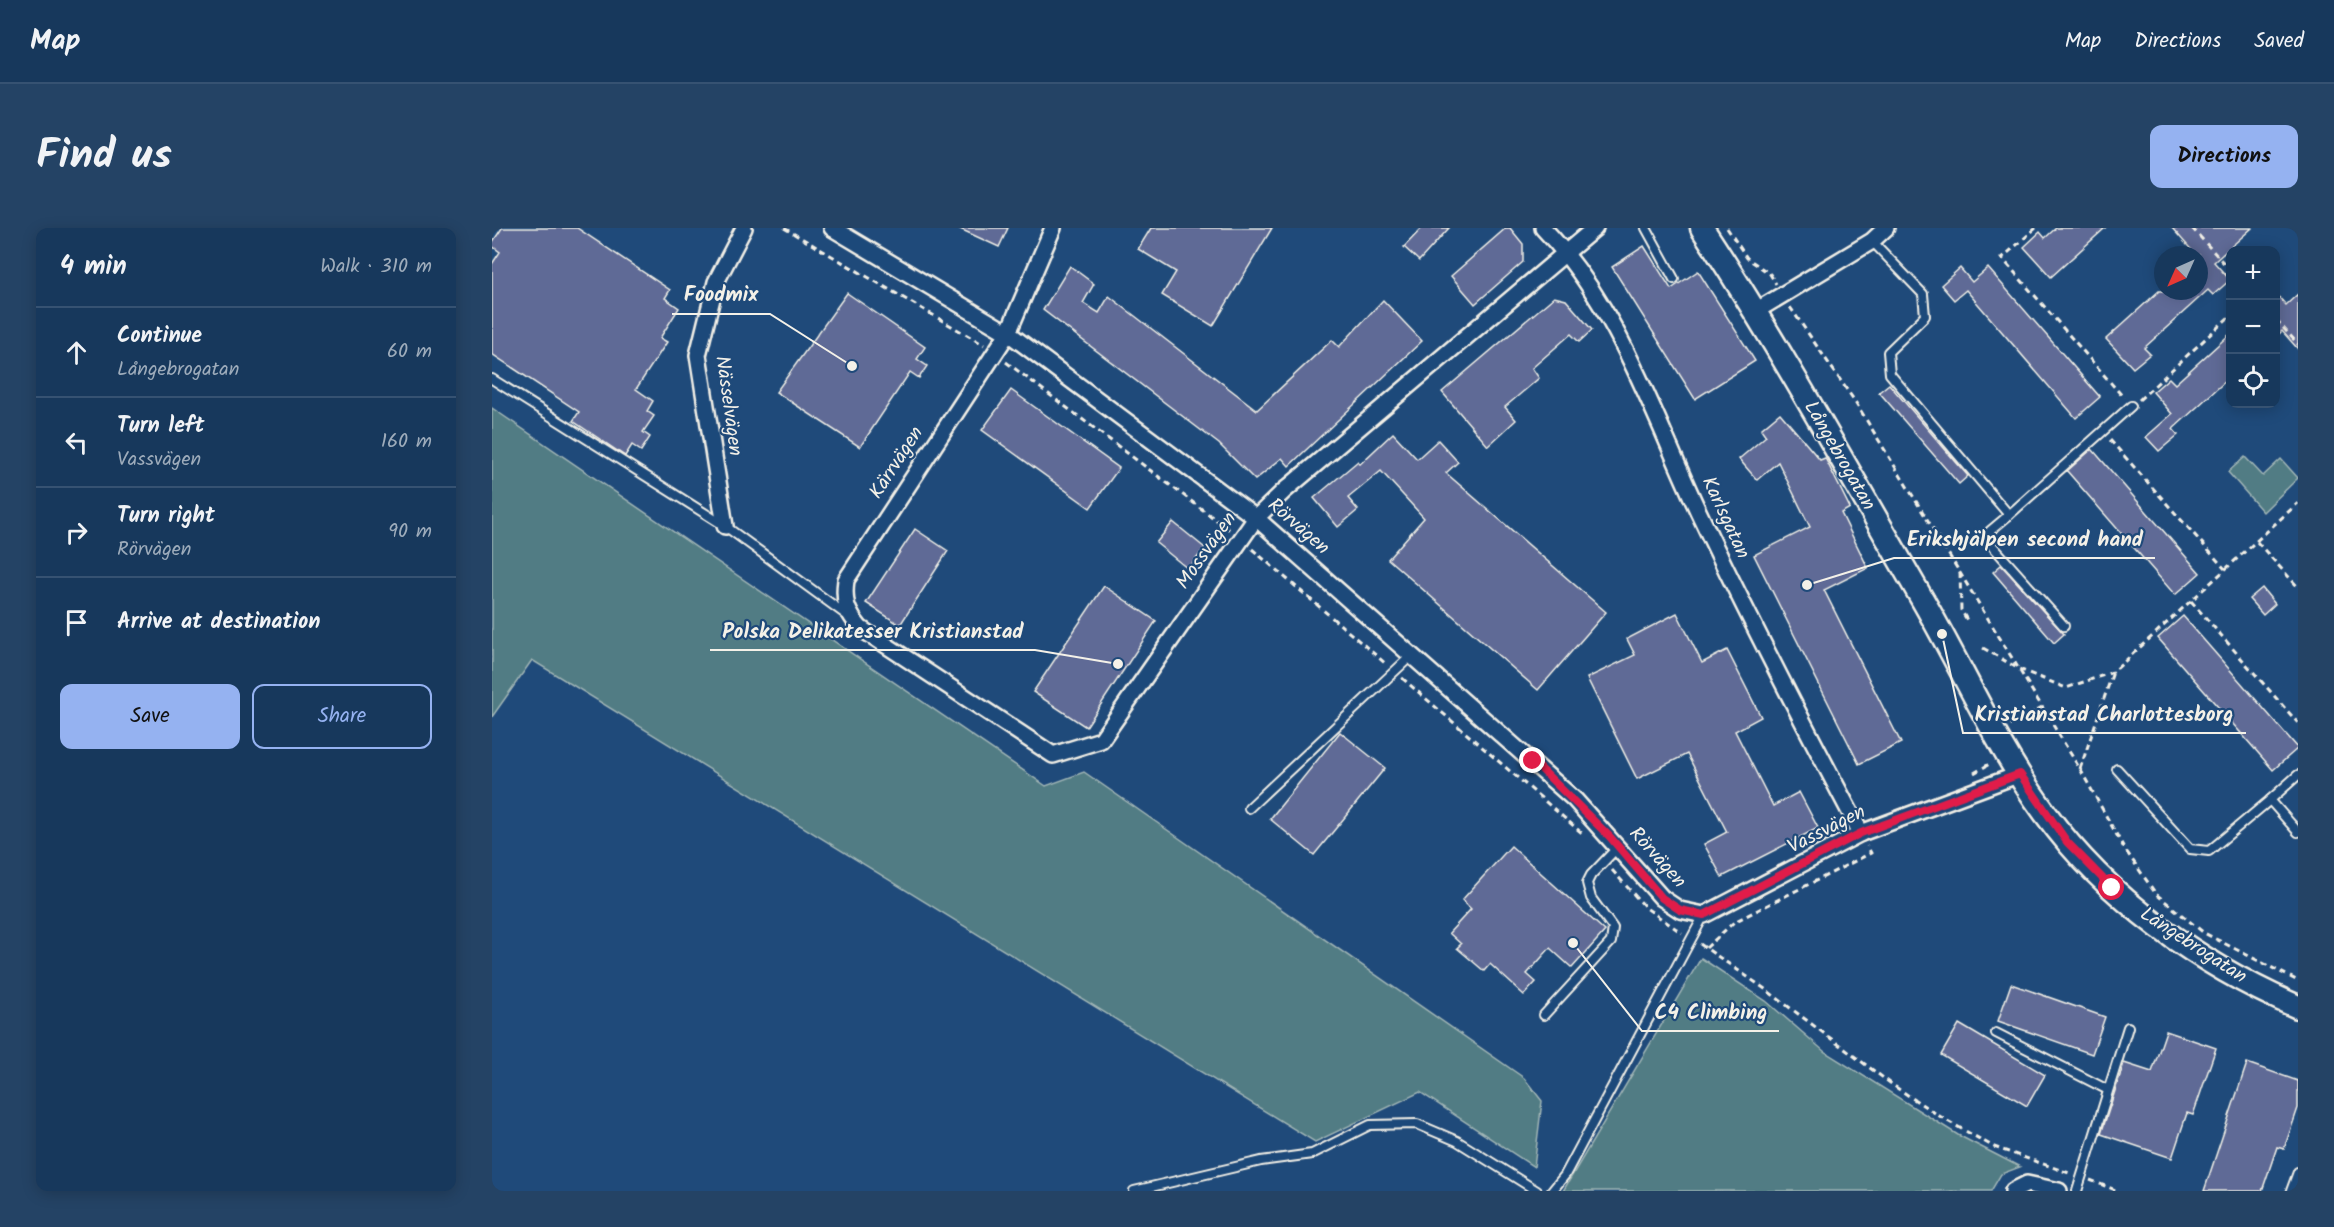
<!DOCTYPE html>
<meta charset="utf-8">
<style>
:root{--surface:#17385c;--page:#244365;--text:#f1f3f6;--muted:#9eacbb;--line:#365272;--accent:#95b2f1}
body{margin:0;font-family:Kalam,sans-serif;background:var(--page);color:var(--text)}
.controls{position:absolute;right:18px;top:18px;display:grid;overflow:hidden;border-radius:12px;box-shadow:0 3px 15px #0003}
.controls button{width:54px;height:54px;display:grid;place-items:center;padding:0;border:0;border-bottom:2px solid var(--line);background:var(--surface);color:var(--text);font:30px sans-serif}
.compass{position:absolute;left:1662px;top:18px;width:54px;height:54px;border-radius:50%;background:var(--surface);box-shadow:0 3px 15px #0003;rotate:225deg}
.stop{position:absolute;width:18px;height:18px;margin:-14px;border:4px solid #e11d48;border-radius:50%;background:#fff}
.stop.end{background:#e11d48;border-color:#fff;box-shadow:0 2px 6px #0008}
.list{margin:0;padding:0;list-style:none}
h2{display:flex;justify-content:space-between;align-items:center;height:78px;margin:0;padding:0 24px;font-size:26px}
h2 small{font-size:20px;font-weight:400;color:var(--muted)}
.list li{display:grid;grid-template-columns:39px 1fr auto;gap:18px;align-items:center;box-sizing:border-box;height:90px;padding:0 24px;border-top:2px solid var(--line)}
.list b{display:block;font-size:22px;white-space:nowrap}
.list p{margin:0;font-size:20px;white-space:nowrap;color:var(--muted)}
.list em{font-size:20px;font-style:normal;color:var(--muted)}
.actions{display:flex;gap:12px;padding:18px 24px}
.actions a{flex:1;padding:14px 0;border:2px solid var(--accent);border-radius:12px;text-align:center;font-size:21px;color:var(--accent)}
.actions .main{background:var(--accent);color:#111}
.icon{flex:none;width:33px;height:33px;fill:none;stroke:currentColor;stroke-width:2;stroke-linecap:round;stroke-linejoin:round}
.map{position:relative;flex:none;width:1806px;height:963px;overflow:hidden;border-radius:12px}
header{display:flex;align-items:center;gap:36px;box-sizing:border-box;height:84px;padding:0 30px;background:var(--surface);border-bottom:2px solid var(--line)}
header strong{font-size:28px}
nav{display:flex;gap:33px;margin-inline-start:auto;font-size:21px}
.intro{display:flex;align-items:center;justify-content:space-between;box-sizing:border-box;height:144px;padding:0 36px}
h1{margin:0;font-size:42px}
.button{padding:15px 27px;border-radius:12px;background:var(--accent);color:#111;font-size:21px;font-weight:700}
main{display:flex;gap:36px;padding:0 36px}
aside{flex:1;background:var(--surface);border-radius:12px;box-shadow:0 3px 15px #0003}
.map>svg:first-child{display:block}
.green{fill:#517c84;stroke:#a2b6b6;stroke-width:1.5}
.building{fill:#5e6b96;stroke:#f4f1e8;stroke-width:1.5}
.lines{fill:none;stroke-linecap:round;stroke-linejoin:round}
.service-casing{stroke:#f4f1e8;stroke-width:12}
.minor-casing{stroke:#f4f1e8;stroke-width:20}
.secondary-casing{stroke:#f4f1e8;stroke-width:27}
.path{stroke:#f4f1e8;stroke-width:3;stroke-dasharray:6 4.5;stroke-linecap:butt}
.service{stroke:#1f4a7a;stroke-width:8}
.minor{stroke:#1f4a7a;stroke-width:15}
.secondary{stroke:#1f4a7a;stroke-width:22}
.route{stroke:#e11d48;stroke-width:8}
.labels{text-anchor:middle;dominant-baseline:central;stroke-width:4.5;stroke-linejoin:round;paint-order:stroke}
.street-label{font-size:20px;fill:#f4f1e8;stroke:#1f4a7a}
.leader{fill:none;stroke:#f4f1e8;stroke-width:2}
.callout-dot{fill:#f4f1e8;stroke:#1f4a7a;stroke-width:2}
.callout-label{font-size:21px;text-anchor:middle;font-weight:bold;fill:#f4f1e8;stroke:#1f4a7a;stroke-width:4.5;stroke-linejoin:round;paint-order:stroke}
</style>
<header>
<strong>Map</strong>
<nav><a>Map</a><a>Directions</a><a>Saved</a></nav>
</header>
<div class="intro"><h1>Find us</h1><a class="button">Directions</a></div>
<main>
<aside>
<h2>4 min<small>Walk · 310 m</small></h2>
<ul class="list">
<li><svg class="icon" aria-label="ahead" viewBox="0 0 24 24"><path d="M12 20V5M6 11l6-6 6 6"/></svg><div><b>Continue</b><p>Långebrogatan</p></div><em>60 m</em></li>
<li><svg class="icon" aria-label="left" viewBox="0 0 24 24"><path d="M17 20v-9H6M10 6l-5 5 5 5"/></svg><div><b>Turn left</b><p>Vassvägen</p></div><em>160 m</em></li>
<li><svg class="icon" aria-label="right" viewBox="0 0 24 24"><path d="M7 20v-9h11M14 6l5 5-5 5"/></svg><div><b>Turn right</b><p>Rörvägen</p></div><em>90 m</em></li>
<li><svg class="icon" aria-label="arrive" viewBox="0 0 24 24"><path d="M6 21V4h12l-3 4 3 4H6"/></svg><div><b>Arrive at destination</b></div></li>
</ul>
<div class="actions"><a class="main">Save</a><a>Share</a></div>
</aside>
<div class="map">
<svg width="1806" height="963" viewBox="0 0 1806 963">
<rect width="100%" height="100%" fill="#1f4a7a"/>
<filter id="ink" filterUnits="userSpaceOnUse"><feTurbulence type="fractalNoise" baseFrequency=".0167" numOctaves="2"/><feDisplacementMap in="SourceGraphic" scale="12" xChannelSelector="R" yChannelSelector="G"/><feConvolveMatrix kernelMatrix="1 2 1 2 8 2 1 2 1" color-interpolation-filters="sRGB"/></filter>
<g filter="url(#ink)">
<!-- green -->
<g class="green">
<path d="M0 180 554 558 592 544 1032 850 1050 873 1042 939 928 864 823 914 40 432 0 489Z"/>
<path d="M1753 229 1771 248 1789 231 1806 250 1771 284 1736 244Z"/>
<path d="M1209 730 1274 773 1333 824 1466 907 1528 939 1509 946 1499 963H1071Z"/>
</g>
<!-- building -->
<g class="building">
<path d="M10 0H85L178 62 173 70 187 80 168 110 175 114 144 161 161 173 155 183 162 188 151 204 158 209 149 223 140 217 133 228 127 224 81 193 87 184 0 126V36L8 24 0 18V15Z"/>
<path d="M466 0H516L507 19Z"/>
<path d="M659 0H780L721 98 670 67 684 44 646 21Z"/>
<path d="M930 0H957L927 33 912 19Z"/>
<path d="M1014 0H1018L1031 16V34L983 76 959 48Z"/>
<path d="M1564 0H1613L1559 49 1532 19 1548 4 1553 10Z"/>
<path d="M1680 0H1760L1722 34 1738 52 1721 67 1716 62 1652 120 1658 126 1641 140 1614 111 1667 63H1707V27H1704Z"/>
<path d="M1152 18 1179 61 1206 43 1263 133 1203 171 1120 39Z"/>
<path d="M578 38 602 56 591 75 607 85 617 68 765 182 840 112 847 119 891 72 930 113 797 238 790 230 763 252 727 216 551 82Z"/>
<path d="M1468 40 1480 54 1496 40 1608 169 1584 190 1474 62 1462 72 1449 57Z"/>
<path d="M355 65 433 119 425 131 435 138 427 150 418 144 368 219 284 164Z"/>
<path d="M1784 66 1794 77 1806 66V121L1790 103 1784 109Z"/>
<path d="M1062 69 1074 72 1100 102 1087 114 1079 106 1040 140 1047 150 1013 179 1024 192 996 218 950 164Z"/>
<path d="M1738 106V149L1681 201 1686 207 1667 223 1654 209 1680 186 1661 164 1677 150 1683 156Z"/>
<path d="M1397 156 1476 248 1467 256 1387 164Z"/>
<path d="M519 162 627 240 598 280 490 202Z"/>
<path d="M1288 185 1328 232 1333 230 1358 280 1349 285 1376 340 1332 362 1409 515 1367 536 1262 327 1318 299 1286 234 1265 252 1247 231 1274 208 1269 201Z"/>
<path d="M901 205 925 231 946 212 966 234 954 245 1114 384 1046 462 896 331 932 290 889 243 856 270 866 282 846 299 822 270 866 233 868 236Z"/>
<path d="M1600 221 1708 345 1683 367 1575 243Z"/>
<path d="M681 294 713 320 696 341 664 315Z"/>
<path d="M423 301 456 323 408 397 374 375Z"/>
<path d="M1509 337 1572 406 1562 415 1501 344Z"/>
<path d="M612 358 664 393 594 499 541 464Z"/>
<path d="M1770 360 1783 376 1771 387 1757 371Z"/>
<path d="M1185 385 1210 435 1235 422 1269 489 1243 503 1281 578 1307 564 1326 600 1230 649 1212 616 1235 604 1195 526 1145 551 1095 450 1143 427 1135 411Z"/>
<path d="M1691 388 1806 520 1781 542 1666 410Z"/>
<path d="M848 504 893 540 822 627 778 591Z"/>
<path d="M1019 618 1113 703 1080 740 1058 720 1035 746 1044 754 1032 767 998 736 992 743 965 720 969 716 957 705 979 681 970 672Z"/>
<path d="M1519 756 1613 789 1600 826 1506 793Z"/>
<path d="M1467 796 1553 847 1535 878 1449 827Z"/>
<path d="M1674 803 1724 820 1701 887 1695 885 1680 930 1609 906 1632 835 1660 844Z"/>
<path d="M1755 835 1806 853V880L1792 921 1785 919 1770 963H1712Z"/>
</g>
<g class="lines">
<defs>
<g id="service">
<path d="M1154 0 1182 51"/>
<path d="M1380 13 1431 66 1433 88 1396 124 1398 146 1517 287 1498 303 1497 314 1572 398"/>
<path d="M0 151 233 298 356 388"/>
<path d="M1517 287 1639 178"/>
<path d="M1625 541 1698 621 1717 623 1778 572 1806 604"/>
<path d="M1778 572 1806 547"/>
<path d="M757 580 920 427"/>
<path d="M1052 787 1119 714 1121 700 1099 670 1095 655 1099 647 1126 619"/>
<path d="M1504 805 1616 862"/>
<path d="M642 963 769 933 820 926 878 897 925 896 965 913 1045 963"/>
<path d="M1060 963 1073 947 1212 687"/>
<path d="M1585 963 1636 799"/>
<path d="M1799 963 1806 944"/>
</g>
<g id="minor">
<path d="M340 0 516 105 764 290 1083 572 1170 670 1188 682 1212 687 1369 605 1528 546"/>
<path d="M561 0 516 105 354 352C351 374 355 384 368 400L561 527 609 512 764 290 792 263 1103 0"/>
<path d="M1051 0C1126 77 1162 189 1207 285 1258 393 1313 499 1369 605"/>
<path d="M1262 84 1380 13 1394 0"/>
<path d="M233 298 206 127 224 54 252 0"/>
<path d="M1521 963 1535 956 1567 963"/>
</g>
<path id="secondary" d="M1210 0C1290 122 1360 250 1433 376 1473 446 1506 521 1553 585 1616 672 1709 737 1806 779"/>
</defs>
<!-- service casing -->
<use href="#service" class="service-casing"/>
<!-- minor casing -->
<use href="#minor" class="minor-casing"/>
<!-- secondary casing -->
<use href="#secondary" class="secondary-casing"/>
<!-- path -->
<g class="path">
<path d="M292 0 492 117"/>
<path d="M1235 0 1255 30 1278 46 1284 56"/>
<path d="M1544 0 1510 30 1632 170"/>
<path d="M1700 0 1738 42"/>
<path d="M1298 79 1364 175 1588 541 1632 620 1664 666 1712 705 1806 753"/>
<path d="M1784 92 1806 116"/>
<path d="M514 134 739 303"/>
<path d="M1647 172 1738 88"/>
<path d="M1618 212 1733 341"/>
<path d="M1765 314 1806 359"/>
<path d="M760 321 894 436"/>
<path d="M1468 345 1469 382 1475 392"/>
<path d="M1699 373 1806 495"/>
<path d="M1491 420 1527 441 1574 460 1621 444 1806 275"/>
<path d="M910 450 1091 606"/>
<path d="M1518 497 1550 479"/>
<path d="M1588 541 1621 444"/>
<path d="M1482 545 1499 535"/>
<path d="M1120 642 1154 680 1190 705"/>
<path d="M1208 716 1273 761 1402 858 1452 891 1502 919 1580 946"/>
<path d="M1214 720 1242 694 1379 625 1375 618"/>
<path d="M1598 952 1626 963"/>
</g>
<!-- service -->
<use href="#service" class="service"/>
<!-- minor -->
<use href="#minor" class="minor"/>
<!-- secondary -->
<use href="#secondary" class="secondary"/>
</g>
</g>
<g class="lines" filter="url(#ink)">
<!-- route -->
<path class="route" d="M1041 533 1118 609 1170 670 1188 682 1212 687 1369 605 1528 546 1575 614 1620 660"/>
</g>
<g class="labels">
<!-- street labels -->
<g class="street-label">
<text transform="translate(236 178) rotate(82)">Nässelvägen</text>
<text transform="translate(1347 228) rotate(60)">Långebrogatan</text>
<text transform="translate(405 235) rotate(-57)">Kärrvägen</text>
<text transform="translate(1233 290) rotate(65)">Karlsgatan</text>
<text transform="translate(806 299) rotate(41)">Rörvägen</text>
<text transform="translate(715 323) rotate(-55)">Mossvägen</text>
<text transform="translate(1335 602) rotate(-27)">Vassvägen</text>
<text transform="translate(1165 630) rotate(48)">Rörvägen</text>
<text transform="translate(1701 718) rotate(33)">Långebrogatan</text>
</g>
</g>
<!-- callouts -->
<path class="leader" d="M360 138L278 86H180M1315 357L1402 330H1663M626 436L543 422H218M1450 406L1471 505H1754M1081 715L1150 803H1287"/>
<g class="callout-dot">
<circle cx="360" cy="138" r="6"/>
<circle cx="1315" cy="357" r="6"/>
<circle cx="626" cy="436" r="6"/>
<circle cx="1450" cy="406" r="6"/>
<circle cx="1081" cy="715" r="6"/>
</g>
<g class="callout-label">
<text x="229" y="73">Foodmix</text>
<text x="1533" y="318">Erikshjälpen second hand</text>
<text x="381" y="410">Polska Delikatesser Kristianstad</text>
<text x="1612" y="493">Kristianstad Charlottesborg</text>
<text x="1219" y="791">C4 Climbing</text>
</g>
</svg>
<div class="controls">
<button>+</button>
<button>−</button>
<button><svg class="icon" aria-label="locate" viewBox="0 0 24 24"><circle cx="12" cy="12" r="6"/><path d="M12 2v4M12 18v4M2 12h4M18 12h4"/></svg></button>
</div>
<svg class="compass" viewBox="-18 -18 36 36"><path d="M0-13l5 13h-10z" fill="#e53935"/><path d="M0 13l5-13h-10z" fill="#9eacbb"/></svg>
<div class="stop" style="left:1620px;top:660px"></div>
<div class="stop end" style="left:1041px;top:533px"></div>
</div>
</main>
